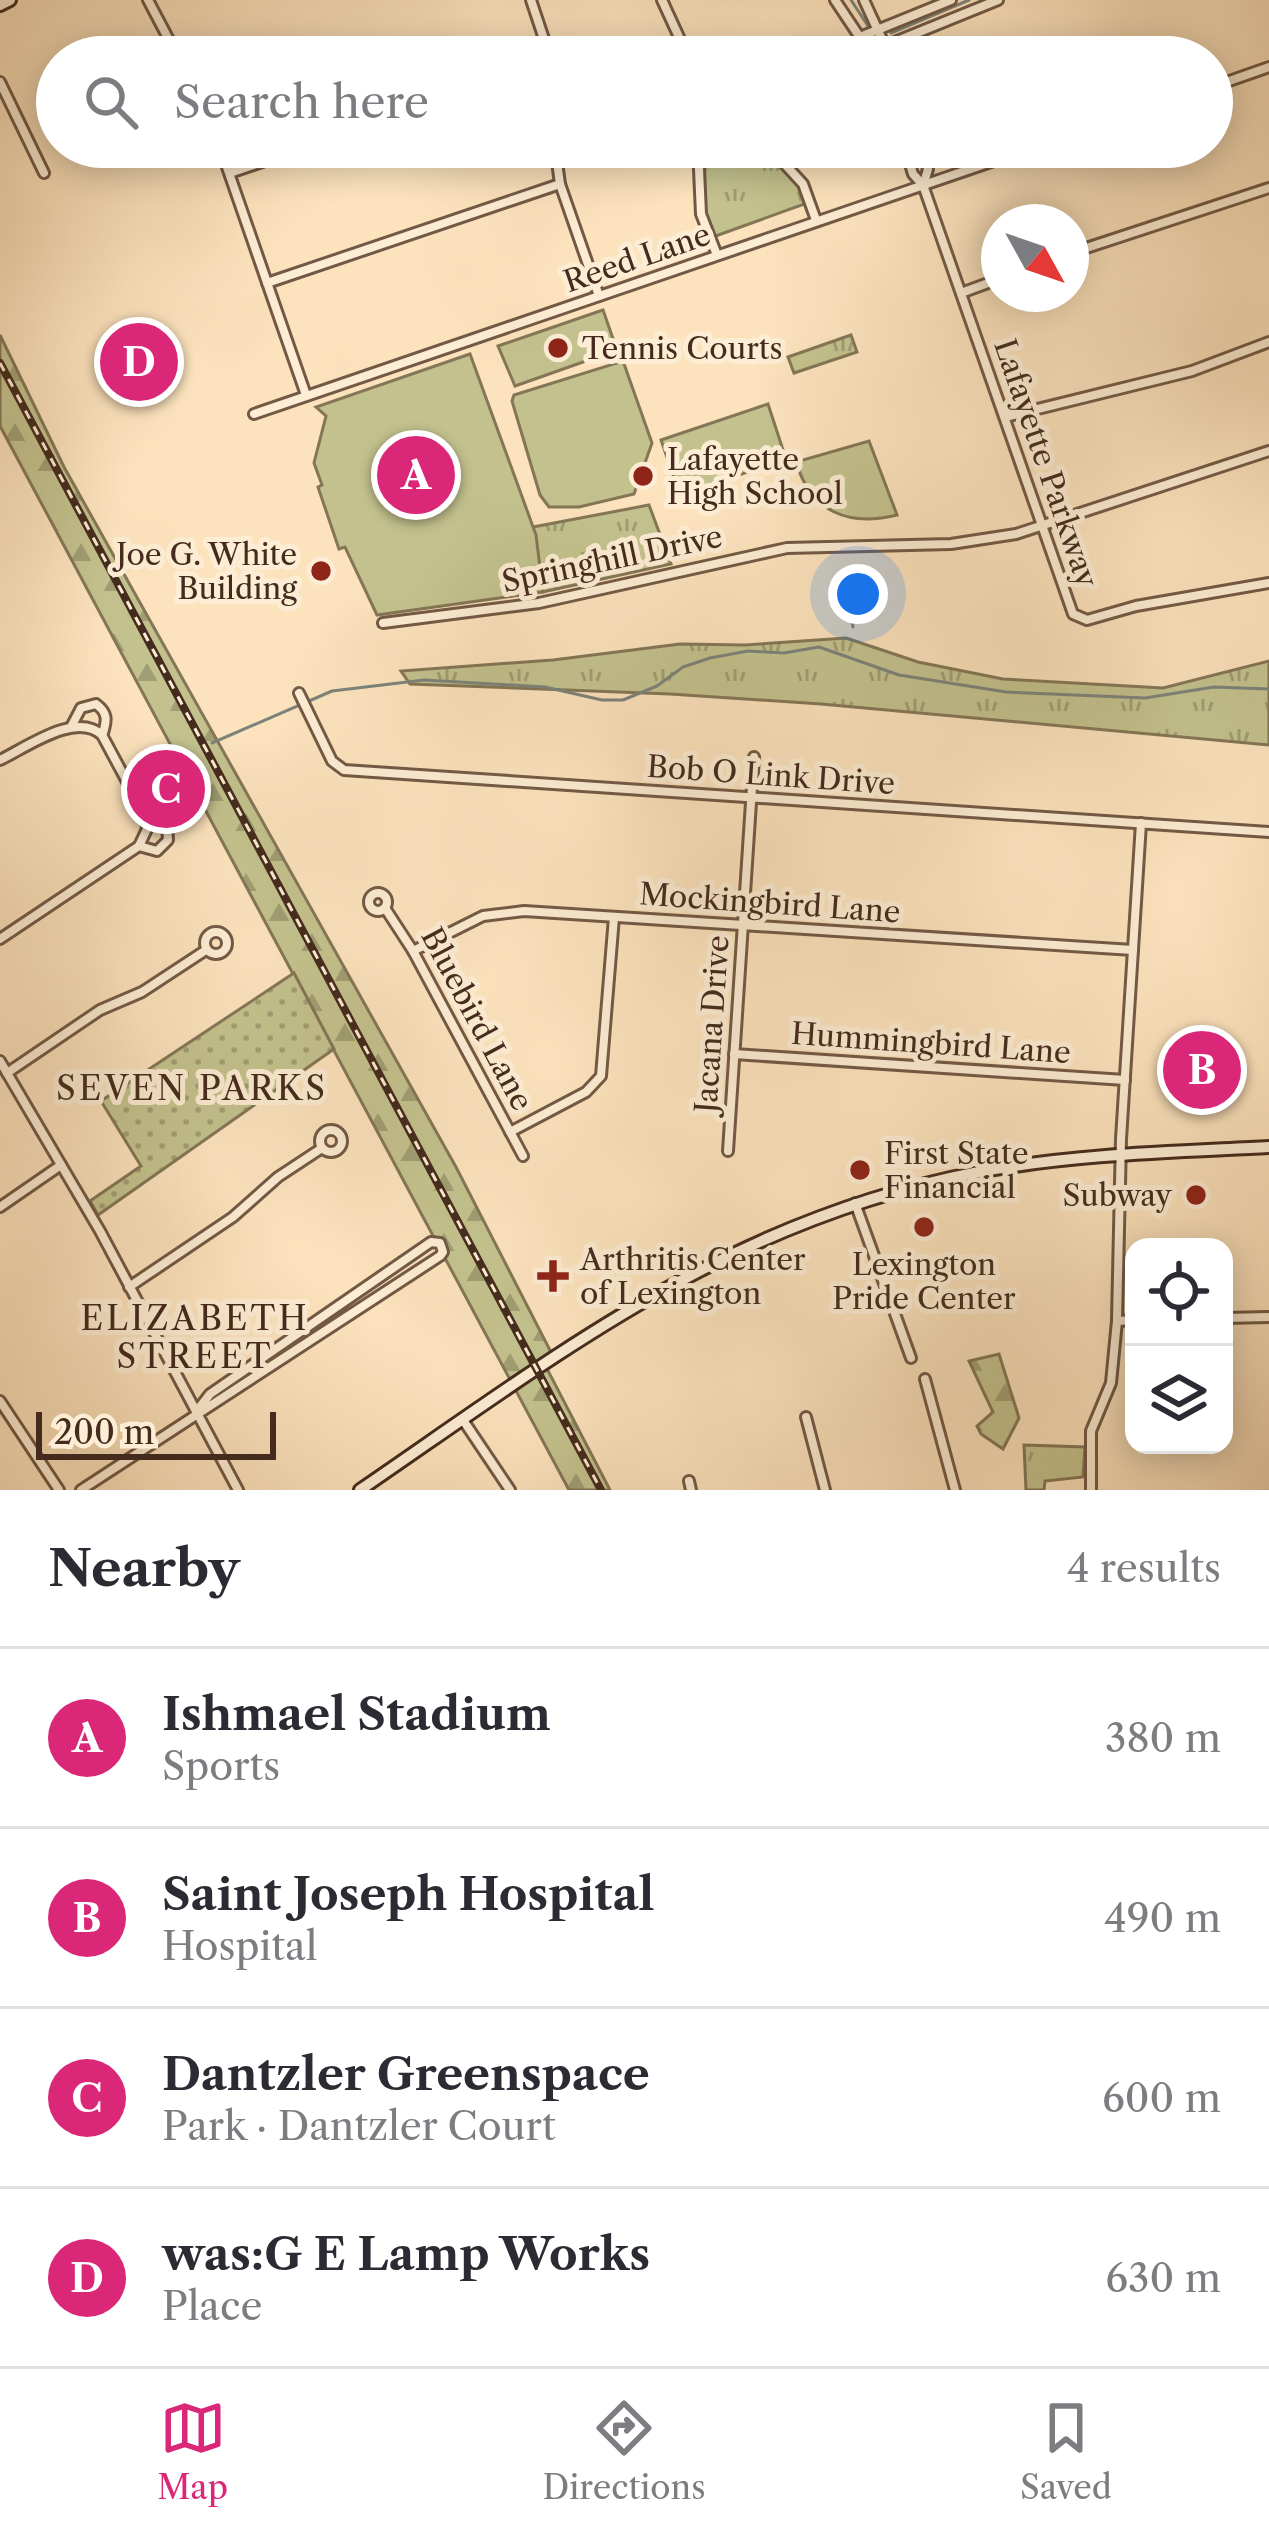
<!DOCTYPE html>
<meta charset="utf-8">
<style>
:root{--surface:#fff;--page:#f7f7f7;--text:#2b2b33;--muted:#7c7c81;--line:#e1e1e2;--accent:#db2777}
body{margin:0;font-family:"Libre Caslon Text",serif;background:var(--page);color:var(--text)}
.controls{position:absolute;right:36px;bottom:36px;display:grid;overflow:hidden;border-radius:24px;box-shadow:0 6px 30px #0003}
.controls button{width:108px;height:108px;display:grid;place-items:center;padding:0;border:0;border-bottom:3px solid var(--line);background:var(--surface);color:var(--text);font:60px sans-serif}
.compass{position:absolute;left:981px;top:204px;width:108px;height:108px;border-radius:50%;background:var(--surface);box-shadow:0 6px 30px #0003;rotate:130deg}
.scale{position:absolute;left:36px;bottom:30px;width:240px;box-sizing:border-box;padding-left:12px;border:6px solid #452b1d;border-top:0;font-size:33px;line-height:42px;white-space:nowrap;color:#452b1d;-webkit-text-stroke:9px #fdedd4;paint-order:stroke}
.you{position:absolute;left:858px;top:594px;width:42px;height:42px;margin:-30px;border:9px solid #fff;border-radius:50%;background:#1a73e8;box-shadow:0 0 0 18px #1a73e833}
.badge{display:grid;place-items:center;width:78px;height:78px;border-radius:50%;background:var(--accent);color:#fff;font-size:39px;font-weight:700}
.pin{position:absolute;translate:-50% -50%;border:6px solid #fff;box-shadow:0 3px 12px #0006}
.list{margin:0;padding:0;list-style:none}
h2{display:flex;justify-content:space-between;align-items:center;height:156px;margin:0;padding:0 48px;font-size:51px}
h2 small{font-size:39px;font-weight:400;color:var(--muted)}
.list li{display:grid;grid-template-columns:78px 1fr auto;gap:36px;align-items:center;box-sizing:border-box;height:180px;padding:0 48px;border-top:3px solid var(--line)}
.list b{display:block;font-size:45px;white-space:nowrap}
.list p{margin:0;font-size:39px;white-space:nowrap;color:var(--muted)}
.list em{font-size:39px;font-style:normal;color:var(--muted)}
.icon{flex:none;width:66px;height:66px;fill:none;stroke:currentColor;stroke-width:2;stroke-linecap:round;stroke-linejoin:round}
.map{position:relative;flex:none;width:1269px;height:1490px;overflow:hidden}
.search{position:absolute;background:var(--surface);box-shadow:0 6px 30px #0003;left:36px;right:36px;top:36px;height:132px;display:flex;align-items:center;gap:30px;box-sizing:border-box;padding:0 42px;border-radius:66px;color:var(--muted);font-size:45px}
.sheet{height:876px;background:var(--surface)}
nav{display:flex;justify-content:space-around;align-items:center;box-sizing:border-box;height:168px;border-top:3px solid var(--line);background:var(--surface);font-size:33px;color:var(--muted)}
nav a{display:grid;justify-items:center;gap:6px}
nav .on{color:var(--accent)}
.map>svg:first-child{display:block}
.grass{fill:url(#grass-tufts);stroke:#847656;stroke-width:3}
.forest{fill:url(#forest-firs);stroke:#847656;stroke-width:3}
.park{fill:url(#park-dots);stroke:#847656;stroke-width:3}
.garden{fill:#c3c28e;stroke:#847656;stroke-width:3}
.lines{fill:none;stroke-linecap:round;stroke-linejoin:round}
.stream{stroke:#7c837b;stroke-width:3}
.street-casing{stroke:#735945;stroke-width:14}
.secondary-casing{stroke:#452b1d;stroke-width:16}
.street{stroke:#fdedd4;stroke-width:8}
.secondary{stroke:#fdedd4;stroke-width:10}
.rail-casing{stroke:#452b1d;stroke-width:8}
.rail{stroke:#fdedd4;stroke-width:3;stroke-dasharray:9;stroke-linecap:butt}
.poi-dot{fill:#8f2418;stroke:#fdedd4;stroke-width:4.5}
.labels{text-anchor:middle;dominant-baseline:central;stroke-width:10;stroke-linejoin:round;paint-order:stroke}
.street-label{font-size:30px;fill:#452b1d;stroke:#fdedd4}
.poi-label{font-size:30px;fill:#452b1d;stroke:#fdedd4;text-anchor:start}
.neighbourhood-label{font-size:33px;letter-spacing:3px;fill:#452b1d;stroke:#fdedd4}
</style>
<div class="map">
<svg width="1269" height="1490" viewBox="0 0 1269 1490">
<defs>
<pattern id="grass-tufts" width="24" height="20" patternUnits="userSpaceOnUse" patternTransform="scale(3)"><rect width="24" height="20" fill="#c3c28e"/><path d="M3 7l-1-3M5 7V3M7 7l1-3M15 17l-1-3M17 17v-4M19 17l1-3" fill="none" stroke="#a09e73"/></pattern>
<pattern id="forest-firs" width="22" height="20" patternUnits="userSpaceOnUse" patternTransform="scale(3)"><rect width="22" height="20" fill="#c3c28e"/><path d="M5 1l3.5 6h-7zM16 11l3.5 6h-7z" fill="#a09e73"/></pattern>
<pattern id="park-dots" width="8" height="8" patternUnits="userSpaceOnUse" patternTransform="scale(3)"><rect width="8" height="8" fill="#c3c28e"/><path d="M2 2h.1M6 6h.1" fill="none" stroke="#a09e73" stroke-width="1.8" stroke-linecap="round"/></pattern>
</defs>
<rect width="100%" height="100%" fill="#fce3bd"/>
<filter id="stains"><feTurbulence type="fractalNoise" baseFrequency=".00167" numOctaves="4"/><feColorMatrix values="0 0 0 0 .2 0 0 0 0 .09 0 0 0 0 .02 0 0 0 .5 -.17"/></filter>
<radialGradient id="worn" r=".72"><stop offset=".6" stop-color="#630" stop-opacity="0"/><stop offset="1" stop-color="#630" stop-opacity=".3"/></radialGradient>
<!-- grass -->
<g class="grass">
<path d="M698 147H769L792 169 810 202 710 238 705 227Z"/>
<path d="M851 335 857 352 794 373 788 357Z"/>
<path d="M649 505 671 564 543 592 533 527Z"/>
<path d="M846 638 918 662 1003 679 1163 688 1269 661V745L821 704 670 694 410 684 401 671 553 660 680 644 745 645Z"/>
<path d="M1024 1445 1085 1447 1083 1477 1045 1481 1044 1490H1026Z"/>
</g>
<!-- forest -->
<g class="forest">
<path d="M0 335 64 467 456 1167 554 1358 545 1365 610 1490H569L0 426Z"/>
<path d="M999 1354 1019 1418 1003 1449 981 1434 977 1426 993 1412 969 1361Z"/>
</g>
<!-- park -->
<g class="park">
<path d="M174 756 204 809 172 825 150 808 133 778Z"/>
<path d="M294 973 334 1049 98 1215 90 1201 141 1166 101 1101Z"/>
</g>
<!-- garden -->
<g class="garden">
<path d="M603 310 617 350 515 386 498 346Z"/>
<path d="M470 354 536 535 543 592 377 615 345 547 339 549 318 487 322 485 314 463 326 416 316 407Z"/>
<path d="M623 361 652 443 634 494 579 507H549L540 495 512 401 514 395Z"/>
<path d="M768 404 786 459 680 495 661 440Z"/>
<path d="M869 441 897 515C848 527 811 512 796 462Z"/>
</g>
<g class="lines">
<!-- stream -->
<g class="stream">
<path d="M851 0 870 29"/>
<path d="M891 33 969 0"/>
<path d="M846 583 853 627"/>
<path d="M212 743 332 691 424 680 545 687 602 700H623L657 686 683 667 710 658 748 651 784 653 819 647 899 675 1006 692 1145 698 1214 687 1269 689"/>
</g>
<defs>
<g id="street">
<path d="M148 0 178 57"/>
<path d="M531 0 550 57"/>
<path d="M662 0 684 48V57"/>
<path d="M835 0 871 54"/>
<path d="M864 0 890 57"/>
<path d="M860 37 951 0"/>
<path d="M870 52 998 0"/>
<path d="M0 82 44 173"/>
<path d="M1212 87 1269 67"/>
<path d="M220 147 306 395"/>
<path d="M555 147 560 184 599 296"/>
<path d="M698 147 701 214 717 255"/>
<path d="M769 147 803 184 816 220"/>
<path d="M905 147 913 174 923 185 1073 614 1087 620 1136 606 1269 583"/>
<path d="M921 147 928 169 924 183"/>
<path d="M230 173 306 147"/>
<path d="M1071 253 1269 188"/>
<path d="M267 283 560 184"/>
<path d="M961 293 999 279"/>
<path d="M254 414 1035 147"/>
<path d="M1005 417 1192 371 1269 342"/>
<path d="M383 623 539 603 787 548 951 544 1016 534 1269 451"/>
<path d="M299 693 332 761 344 770 1269 832"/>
<path d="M71 727 81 708 96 704C108 713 107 720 103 733"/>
<path d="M0 760C27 747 76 711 102 735L146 817 147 829 139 846 0 939"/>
<path d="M139 846 157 851 168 840 167 826 146 817"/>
<circle cx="378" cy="902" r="9"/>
<path d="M385 908 413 951 523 1156"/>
<circle cx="216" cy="943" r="11"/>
<path d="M413 951 483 916 524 911 1133 950"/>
<path d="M734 1054 1125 1080"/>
<path d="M0 1061 100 1231 238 1490"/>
<path d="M7 1073 100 1010 142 992 206 950"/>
<circle cx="331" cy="1141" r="11"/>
<path d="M510 1132 586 1092 601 1076 614 917"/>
<path d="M728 1151 754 757"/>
<path d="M855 1203 911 1358"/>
<path d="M0 1207 61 1165"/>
<path d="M129 1287 233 1217 278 1177 322 1148"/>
<path d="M1224 1318 1269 1317"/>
<path d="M1117 1321 1134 1320"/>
<path d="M925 1379 955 1490"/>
<path d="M0 1401 59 1490"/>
<path d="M806 1417 825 1490"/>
<path d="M463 1420 510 1490"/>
<path d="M689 1481 691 1490"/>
<path d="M81 1490 440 1256 443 1252 440 1243 431 1242 210 1394 196 1412"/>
<path d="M1091 1490V1431L1111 1383 1117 1321 1121 1139 1141 823"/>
</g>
<g id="secondary">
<path d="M0 5 10 0"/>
<path d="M360 1490C563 1351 729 1220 979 1172 1074 1154 1172 1152 1269 1147"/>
</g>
</defs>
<!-- street casing -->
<use href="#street" class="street-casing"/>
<!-- secondary casing -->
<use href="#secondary" class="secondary-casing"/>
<!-- street -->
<use href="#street" class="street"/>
<!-- secondary -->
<use href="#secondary" class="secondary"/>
<defs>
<path id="rail" d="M0 363 601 1490"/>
</defs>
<!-- rail casing -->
<use href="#rail" class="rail-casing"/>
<!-- rail -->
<use href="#rail" class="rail"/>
</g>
<!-- markers -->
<g class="poi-dot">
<circle cx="558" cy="348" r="12"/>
<circle cx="643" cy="476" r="12"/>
<circle cx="321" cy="571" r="12"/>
<circle cx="860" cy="1170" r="12"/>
<circle cx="1196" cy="1195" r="12"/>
<circle cx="924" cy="1227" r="12"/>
<path d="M547 1258h12v12h12v12h-12v12h-12v-12h-12v-12h12z"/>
</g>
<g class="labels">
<!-- street labels -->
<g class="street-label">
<text transform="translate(637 258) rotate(-19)">Reed Lane</text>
<text transform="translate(1046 463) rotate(71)">Lafayette Parkway</text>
<text transform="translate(612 559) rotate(-12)">Springhill Drive</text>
<text transform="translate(771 775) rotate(4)">Bob O Link Drive</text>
<text transform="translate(770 903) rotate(4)">Mockingbird Lane</text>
<text transform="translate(477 1019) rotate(62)">Bluebird Lane</text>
<text transform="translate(712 1024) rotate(-86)">Jacana Drive</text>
<text transform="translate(931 1043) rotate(4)">Hummingbird Lane</text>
</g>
<!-- poi labels -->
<g class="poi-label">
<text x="582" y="348">Tennis Courts</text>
<text x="667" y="459">Lafayette<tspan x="667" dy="34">High School</tspan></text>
<text x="297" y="554" text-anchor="end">Joe G. White<tspan x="297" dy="34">Building</tspan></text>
<text x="884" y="1153">First State<tspan x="884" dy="34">Financial</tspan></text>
<text x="1172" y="1195" text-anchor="end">Subway</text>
<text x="580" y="1259">Arthritis Center<tspan x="580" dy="34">of Lexington</tspan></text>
<text x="924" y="1264" text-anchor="middle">Lexington<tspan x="924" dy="34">Pride Center</tspan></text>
</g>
<!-- neighbourhood labels -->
<g class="neighbourhood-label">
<text x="192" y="1088">SEVEN PARKS</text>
<text x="195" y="1318">ELIZABETH<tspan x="195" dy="38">STREET</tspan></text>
</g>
</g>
<rect width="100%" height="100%" filter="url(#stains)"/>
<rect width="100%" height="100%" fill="url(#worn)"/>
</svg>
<div class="controls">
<button><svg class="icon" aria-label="locate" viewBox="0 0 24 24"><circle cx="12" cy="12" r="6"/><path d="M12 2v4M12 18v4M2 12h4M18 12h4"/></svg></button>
<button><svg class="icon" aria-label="layers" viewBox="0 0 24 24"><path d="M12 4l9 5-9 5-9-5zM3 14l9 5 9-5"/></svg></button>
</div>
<svg class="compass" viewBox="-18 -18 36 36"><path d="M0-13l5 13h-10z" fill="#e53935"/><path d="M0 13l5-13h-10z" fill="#7c7c81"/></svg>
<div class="scale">200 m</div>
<div class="you"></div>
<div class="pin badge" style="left:416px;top:475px">A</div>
<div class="pin badge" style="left:1202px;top:1070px">B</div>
<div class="pin badge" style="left:166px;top:789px">C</div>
<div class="pin badge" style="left:139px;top:362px">D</div>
<div class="search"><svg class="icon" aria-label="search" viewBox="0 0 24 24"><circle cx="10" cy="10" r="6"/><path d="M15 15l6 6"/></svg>Search here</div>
</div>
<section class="sheet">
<h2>Nearby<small>4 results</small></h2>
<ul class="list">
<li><span class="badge">A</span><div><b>Ishmael Stadium</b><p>Sports</p></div><em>380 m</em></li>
<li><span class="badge">B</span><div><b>Saint Joseph Hospital</b><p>Hospital</p></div><em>490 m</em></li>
<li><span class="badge">C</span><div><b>Dantzler Greenspace</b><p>Park · Dantzler Court</p></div><em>600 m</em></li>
<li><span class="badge">D</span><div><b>was:G E Lamp Works</b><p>Place</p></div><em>630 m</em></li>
</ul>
</section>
<nav>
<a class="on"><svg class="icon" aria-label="map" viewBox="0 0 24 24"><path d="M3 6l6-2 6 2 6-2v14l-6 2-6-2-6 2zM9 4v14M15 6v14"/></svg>Map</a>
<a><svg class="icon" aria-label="directions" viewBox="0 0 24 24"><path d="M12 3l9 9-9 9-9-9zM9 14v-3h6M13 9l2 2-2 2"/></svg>Directions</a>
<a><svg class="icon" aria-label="saved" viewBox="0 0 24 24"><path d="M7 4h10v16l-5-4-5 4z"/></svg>Saved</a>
</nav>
